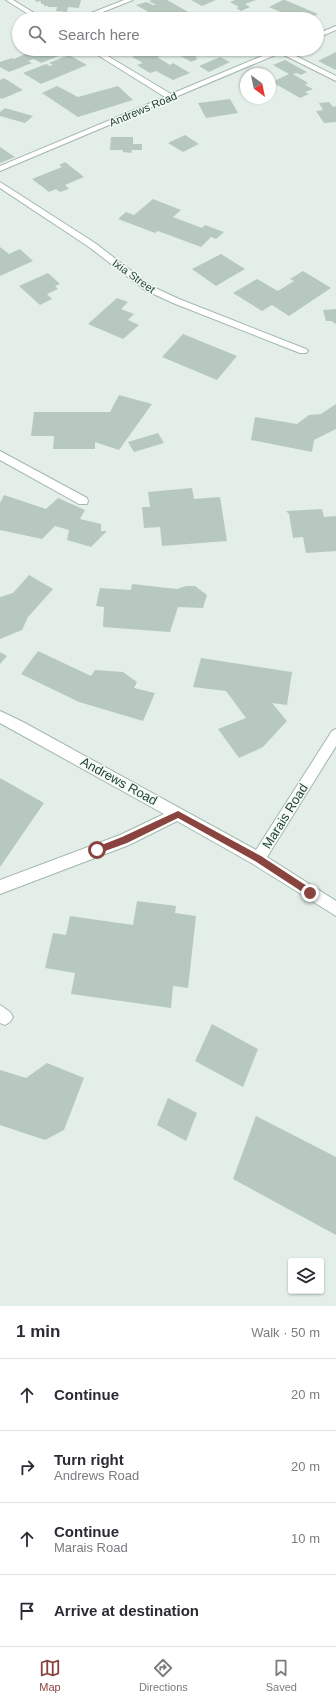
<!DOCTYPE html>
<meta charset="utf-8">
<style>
:root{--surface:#fff;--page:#f7f7f7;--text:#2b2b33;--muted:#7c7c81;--line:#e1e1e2;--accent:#8a443f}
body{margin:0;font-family:Arial,sans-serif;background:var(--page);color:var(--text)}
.controls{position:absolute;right:12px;bottom:12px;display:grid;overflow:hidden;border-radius:4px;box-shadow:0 1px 3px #0004}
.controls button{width:36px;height:36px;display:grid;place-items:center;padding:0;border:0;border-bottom:1px solid var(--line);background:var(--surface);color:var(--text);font:20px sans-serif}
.compass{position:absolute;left:240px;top:68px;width:36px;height:36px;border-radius:50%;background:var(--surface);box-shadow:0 1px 3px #0004;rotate:147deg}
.stop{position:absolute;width:12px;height:12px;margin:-9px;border:3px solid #8a443f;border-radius:50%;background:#fff}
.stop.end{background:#8a443f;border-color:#fff;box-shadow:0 1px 4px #0008}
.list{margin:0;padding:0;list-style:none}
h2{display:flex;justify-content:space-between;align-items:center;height:52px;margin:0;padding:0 16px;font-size:17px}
h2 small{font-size:13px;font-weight:400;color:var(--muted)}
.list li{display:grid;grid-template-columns:26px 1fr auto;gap:12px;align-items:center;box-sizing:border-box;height:72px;padding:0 16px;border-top:1px solid var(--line)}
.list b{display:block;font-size:15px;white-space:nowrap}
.list p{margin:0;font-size:13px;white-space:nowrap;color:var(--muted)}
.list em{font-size:13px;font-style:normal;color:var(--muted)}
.icon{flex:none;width:22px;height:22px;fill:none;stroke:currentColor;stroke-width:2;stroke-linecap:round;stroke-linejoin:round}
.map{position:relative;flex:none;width:336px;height:1306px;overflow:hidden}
.search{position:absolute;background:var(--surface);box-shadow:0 1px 3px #0004;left:12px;right:12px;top:12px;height:44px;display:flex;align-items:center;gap:10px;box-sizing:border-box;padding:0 14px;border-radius:22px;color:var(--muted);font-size:15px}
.sheet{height:340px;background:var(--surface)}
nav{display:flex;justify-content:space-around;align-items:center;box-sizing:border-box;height:56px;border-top:1px solid var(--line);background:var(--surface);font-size:11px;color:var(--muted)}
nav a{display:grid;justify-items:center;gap:2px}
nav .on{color:var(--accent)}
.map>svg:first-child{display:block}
.building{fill:#b7c9bf}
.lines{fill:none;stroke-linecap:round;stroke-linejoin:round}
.street-casing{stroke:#a4b7ad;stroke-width:2}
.street{fill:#fff;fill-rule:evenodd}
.route{fill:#8a443f}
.labels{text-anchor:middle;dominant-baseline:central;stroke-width:3;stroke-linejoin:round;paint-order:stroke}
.far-street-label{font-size:11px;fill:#204133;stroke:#f3faf5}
.street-label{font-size:13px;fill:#204133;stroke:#f3faf5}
</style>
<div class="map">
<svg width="336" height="1306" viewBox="0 0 336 1306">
<rect width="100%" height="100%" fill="#e2eee7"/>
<!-- building -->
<g class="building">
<path d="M35 0H81L79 8 68 7 67 12 56 11 57 7H48V6H44V4H41V1L36 2Z"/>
<path d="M152 0H167L199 18 196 19H161L136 5 146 2 153 5H156L149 1Z"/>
<path d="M191 0H216L202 6Z"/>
<path d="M235 0H256L245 4 250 7 241 11 236 8 239 7 230 2Z"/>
<path d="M283 0H285L318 14 308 19H287L280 16 285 14 269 7Z"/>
<path d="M36 49 42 51 49 49H59L66 53 41 63 34 59 28 61 32 63 9 72 0 67V62L12 58 14 59Z"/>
<path d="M150 49 161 56 157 57 170 65 173 63 190 73 173 80 156 71 150 73 137 65 143 63 132 57Z"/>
<path d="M177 49H187L199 55 195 57 198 59 191 62 172 51Z"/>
<path d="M336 52V70L318 61Z"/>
<path d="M69 55 87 65 41 84 23 73 46 64 50 66 53 65 49 63Z"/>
<path d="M220 57 230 62 209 72 199 66Z"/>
<path d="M285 60 307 72 301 75 297 73 293 74 308 83 305 85 313 89 305 92 309 94 300 98 272 82 289 74 273 65Z"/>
<path d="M4 78 23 90 2 99 0 98V80Z"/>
<path d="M57 86 78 97 118 86 133 100 78 117 42 93Z"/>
<path d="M230 99 238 113 206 118 198 103Z"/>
<path d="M329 102 333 107 336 106V122L324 123 316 111 323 110 319 103Z"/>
<path d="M5 108 33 116 25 123 0 116V112Z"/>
<path d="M185 135 199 144 183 152 168 143Z"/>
<path d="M111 137H133V144H142V150H132L131 153 123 152V150H110Z"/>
<path d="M0 147 15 157 0 163Z"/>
<path d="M65 162 84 177 65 185 69 189 60 192 56 189 49 192 32 179 62 167 59 165Z"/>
<path d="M153 199 181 210 173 217 202 228 205 225 224 232 216 239 211 237 201 247 158 231 155 233 118 219 126 212 134 215Z"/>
<path d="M0 247 9 254 20 249 33 261 0 276Z"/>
<path d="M221 254 245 269 216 286 192 269Z"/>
<path d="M303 271 331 288 289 316 272 305 262 311 233 293 257 279 278 291 294 281 290 279Z"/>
<path d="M48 273 60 284 55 286 58 289 47 294 52 299 40 305 19 286Z"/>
<path d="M117 298 128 302 121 309 134 314 128 320 139 325 123 339 88 324Z"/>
<path d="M336 309V324L331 321H326L323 310Z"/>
<path d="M183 334 237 356 217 380 162 357Z"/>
<path d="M119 395 152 404 119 450 95 442V449H53L54 436H31L34 412H110Z"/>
<path d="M336 404V429L314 440 312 452 251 440 255 417 297 424 309 415 321 414Z"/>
<path d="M158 433 164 443 134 452 128 442Z"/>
<path d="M192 488 194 499 220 497 227 541 162 546 160 527 144 528 142 507H150L148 492Z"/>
<path d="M4 495 46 509 58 498 85 510 80 519 101 524V531H107L91 547 67 540 69 530 55 526 42 539 0 530V503Z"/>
<path d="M322 509 324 517 336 516V551L306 553 303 537 293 538 289 514 286 511Z"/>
<path d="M29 575 53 589 28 617 22 630 0 639V597L13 593Z"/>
<path d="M132 584 177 589 186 586H195L207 595 203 608 178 607 170 632 103 627 104 607 96 606 100 588 131 590Z"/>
<path d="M38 651 91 676 95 670 123 672 137 682 134 688 155 693 143 721 79 702 21 674Z"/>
<path d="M0 652 7 656 0 664Z"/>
<path d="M201 658 292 672 287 705 272 703 287 721 263 747 239 758 218 729 246 718 226 691 193 687Z"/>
<path d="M0 778 44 803 0 867Z"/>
<path d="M137 901 176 906 175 913 196 916 188 988 173 986 171 1008 71 994 75 973 45 968 53 933 66 935 70 916 133 925Z"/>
<path d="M212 1024 258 1049 243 1087 195 1061Z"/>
<path d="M47 1063 84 1078 64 1130 45 1140 0 1125V1070L26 1078Z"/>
<path d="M168 1098 197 1113 186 1141 157 1125Z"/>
<path d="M256 1116 336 1157V1235L233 1179Z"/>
</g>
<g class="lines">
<defs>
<g id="street">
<path d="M6 0H13L44 19H36Z"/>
<path d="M124 0H133L85 19H76Z"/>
<path d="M336 26V30L317 38V34Z"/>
<path d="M88 49H96L171 94 279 49H288L286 51 336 76V81L280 53 0 171V166L165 97Z"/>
<path d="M0 182 95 243 151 286 179 299 306 349 308 351 306 353H300L173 303 145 290 89 247 0 188Z"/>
<path d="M0 451 87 498 88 501 87 504H79L0 460Z"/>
<path d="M0 711 23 722 256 850 332 731 336 729V746L267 857 336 901V916L253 864 177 821 129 845 0 894V880L120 835 164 814 0 723Z"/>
<path d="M0 1005 10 1012 13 1017 10 1022 5 1025 0 1023Z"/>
</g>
</defs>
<!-- street casing -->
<use href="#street" class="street-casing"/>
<!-- street -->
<use href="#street" class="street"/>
</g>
<!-- route -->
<path class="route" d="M178 811 261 856 313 890V895H307L255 861 178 818 127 843 97 854 94 853V848L122 837Z"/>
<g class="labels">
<!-- far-street labels -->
<g class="far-street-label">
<text transform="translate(143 109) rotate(-23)">Andrews Road</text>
<text transform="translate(134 276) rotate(36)">Ixia Street</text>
</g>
<!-- street labels -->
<g class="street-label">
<text transform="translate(119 781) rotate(29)">Andrews Road</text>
<text transform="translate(285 816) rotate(-58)">Marais Road</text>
</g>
</g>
</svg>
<div class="controls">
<button><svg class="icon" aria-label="layers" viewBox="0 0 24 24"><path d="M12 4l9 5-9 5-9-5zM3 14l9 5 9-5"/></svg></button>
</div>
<svg class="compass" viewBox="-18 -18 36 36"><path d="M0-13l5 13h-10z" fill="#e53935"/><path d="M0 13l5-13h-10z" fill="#7c7c81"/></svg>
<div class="stop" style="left:97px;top:850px"></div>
<div class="stop end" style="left:310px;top:893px"></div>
<div class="search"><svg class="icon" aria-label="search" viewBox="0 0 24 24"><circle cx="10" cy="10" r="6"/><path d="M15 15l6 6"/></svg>Search here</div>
</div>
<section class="sheet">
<h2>1 min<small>Walk · 50 m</small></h2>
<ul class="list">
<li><svg class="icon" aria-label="ahead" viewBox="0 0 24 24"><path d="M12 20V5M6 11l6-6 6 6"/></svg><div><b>Continue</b></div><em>20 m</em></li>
<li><svg class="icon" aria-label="right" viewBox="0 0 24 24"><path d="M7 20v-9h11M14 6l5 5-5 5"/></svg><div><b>Turn right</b><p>Andrews Road</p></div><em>20 m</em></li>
<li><svg class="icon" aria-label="ahead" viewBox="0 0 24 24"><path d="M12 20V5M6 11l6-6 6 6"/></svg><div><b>Continue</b><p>Marais Road</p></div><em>10 m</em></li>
<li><svg class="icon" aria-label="arrive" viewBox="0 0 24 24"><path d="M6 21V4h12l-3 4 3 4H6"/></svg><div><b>Arrive at destination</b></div></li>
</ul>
</section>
<nav>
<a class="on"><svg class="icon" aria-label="map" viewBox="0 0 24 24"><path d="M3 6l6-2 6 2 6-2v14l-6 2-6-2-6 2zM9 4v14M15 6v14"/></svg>Map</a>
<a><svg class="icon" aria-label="directions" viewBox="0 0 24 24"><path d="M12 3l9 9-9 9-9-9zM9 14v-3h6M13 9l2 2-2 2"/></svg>Directions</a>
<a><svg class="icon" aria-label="saved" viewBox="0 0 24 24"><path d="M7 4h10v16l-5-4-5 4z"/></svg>Saved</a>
</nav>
